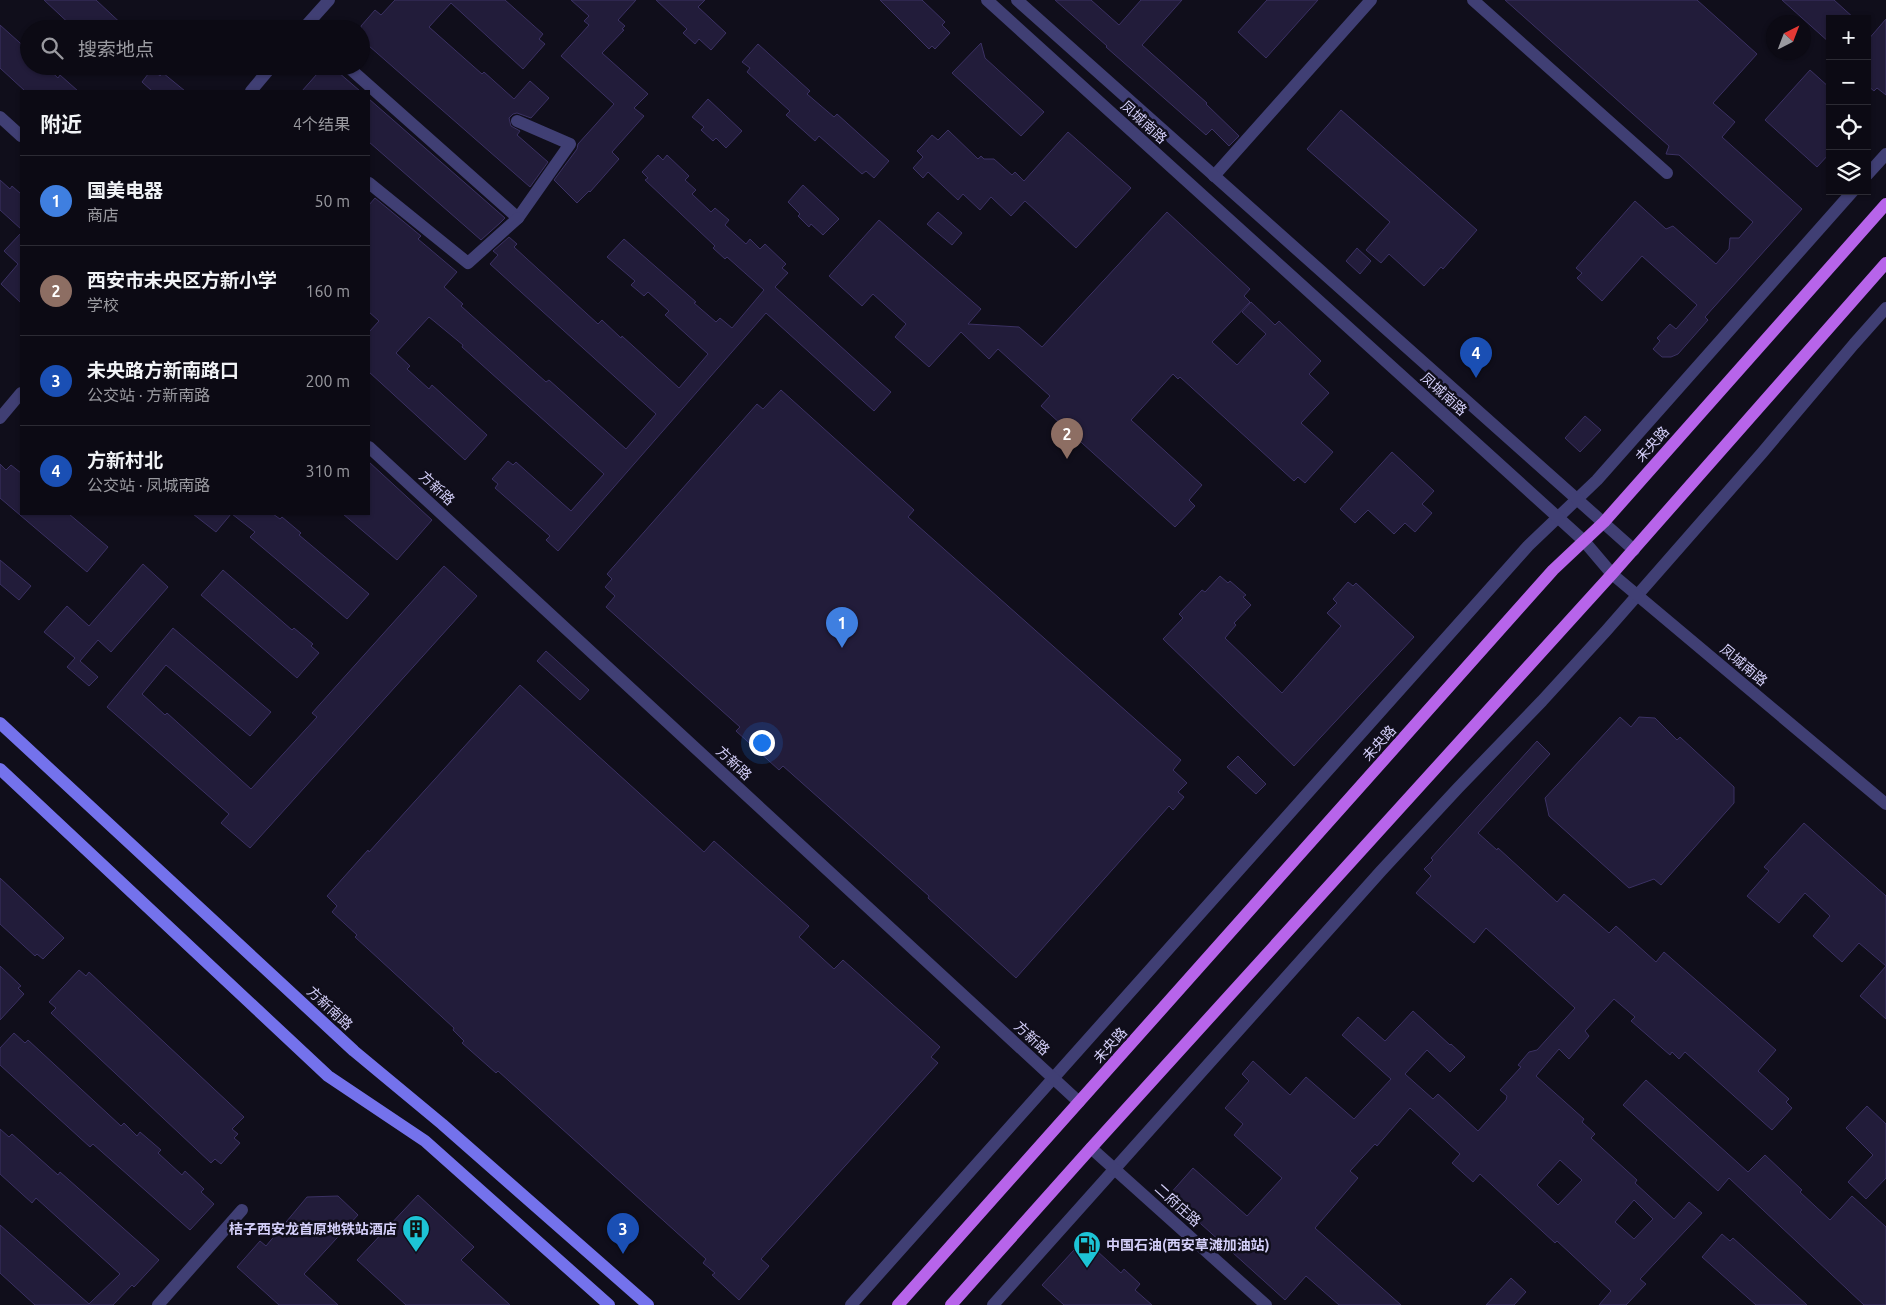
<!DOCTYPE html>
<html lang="zh">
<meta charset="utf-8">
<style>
:root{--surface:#0c0a14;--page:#1a1822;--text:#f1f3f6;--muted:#9a9aa0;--line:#2c2b34;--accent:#1dc4d6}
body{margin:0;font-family:Ubuntu,"Noto Sans SC",sans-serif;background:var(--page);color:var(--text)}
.controls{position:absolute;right:15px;top:15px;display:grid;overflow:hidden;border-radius:0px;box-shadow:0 1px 4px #0004}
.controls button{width:45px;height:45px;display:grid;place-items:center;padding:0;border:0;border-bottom:1px solid var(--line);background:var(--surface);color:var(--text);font:25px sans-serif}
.compass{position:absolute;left:1766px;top:15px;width:45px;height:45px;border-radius:50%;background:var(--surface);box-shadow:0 1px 4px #0004;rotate:42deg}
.you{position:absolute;left:761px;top:742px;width:18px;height:18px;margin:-12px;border:4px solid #fff;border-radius:50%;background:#1a73e8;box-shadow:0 0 0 8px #1a73e833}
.badge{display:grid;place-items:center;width:32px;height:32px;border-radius:50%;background:var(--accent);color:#fff;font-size:16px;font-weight:700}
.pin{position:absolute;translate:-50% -41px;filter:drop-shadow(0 1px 2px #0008)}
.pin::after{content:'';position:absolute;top:26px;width:18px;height:15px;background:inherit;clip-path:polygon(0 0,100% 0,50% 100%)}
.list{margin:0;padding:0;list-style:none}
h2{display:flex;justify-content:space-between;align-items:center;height:65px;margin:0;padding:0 20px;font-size:21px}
h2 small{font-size:16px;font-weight:400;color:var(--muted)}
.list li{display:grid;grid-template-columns:32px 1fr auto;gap:15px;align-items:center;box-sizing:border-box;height:90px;padding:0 20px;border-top:1px solid var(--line)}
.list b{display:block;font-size:19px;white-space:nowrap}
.list p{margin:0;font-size:16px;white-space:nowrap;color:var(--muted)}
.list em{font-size:16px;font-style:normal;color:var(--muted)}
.icon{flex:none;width:28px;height:28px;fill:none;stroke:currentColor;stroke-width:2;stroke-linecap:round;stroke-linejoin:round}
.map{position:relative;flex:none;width:1886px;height:1305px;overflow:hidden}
.search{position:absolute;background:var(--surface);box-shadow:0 1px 4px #0004;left:20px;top:20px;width:350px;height:55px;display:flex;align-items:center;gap:12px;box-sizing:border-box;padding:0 18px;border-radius:28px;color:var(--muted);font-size:19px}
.panel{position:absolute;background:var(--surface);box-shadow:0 1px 4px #0004;left:20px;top:90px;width:350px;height:425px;border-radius:0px}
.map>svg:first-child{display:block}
.building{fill:#221c3a;stroke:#3b3163;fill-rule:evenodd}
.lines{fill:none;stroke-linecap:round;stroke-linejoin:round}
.minor{stroke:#403f74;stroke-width:12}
.tertiary{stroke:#403f74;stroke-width:12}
.secondary{stroke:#7472ec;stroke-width:12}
.primary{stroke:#b764ea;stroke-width:12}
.labels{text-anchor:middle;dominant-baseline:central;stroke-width:5;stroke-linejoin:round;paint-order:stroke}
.street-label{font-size:14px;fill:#d3cef8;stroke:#100e1b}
.poi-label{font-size:14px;font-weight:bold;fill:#d3cef8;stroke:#100e1b;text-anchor:end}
</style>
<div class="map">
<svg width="1886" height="1305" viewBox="0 0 1886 1305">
<rect width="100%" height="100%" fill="#100e1b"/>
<!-- building -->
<g class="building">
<path d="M44 0H96L127 29H75Z"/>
<path d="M395 0H505L543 34 539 39 545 44 523 69 451 3 429 27 482 74 484 72 514 99 530 81 549 98 531 118 517 113 513 114 509 118 511 126 520 131 517 135 548 162 530 187 361 39V26L375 10 381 15Z"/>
<path d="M571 0H636L618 20 625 26 622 29 624 30 602 53 648 94 634 108 644 116 612 152 619 159 590 192 589 191 577 203 554 180 577 149 578 144 614 104 561 56 589 25 584 21 589 16Z"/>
<path d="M656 0H705L698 7 726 33 711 50 699 39 695 44 683 33 687 29Z"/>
<path d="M880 0H922L945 22 942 25 950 33 935 49 932 46 929 49Z"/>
<path d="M1055 0H1091L1119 25 1141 0H1182L1142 45 1207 103 1206 104 1239 136 1229 146 1212 129 1206 135 1106 47 1107 46Z"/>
<path d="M1267 0H1318L1266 58 1238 32Z"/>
<path d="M1505 0H1697L1757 54 1713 103 1735 122 1722 137 1802 209 1705 317 1708 320 1678 354 1671 357H1662L1653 349 1660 341 1657 338 1670 324 1676 329 1697 305 1642 256 1602 301 1577 278 1582 273 1576 268 1635 201 1666 229 1673 226 1716 264 1729 249 1730 238H1739L1753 222 1679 155 1666 154 1669 146Z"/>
<path d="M1782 0H1834L1855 19H1830V43Z"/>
<path d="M1886 19V95L1877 88 1874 91 1867 85V41Z"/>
<path d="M0 25 29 51V66H45L58 78 60 75 78 91H25L0 68Z"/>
<path d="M981 43 985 58 1044 112 1021 136 952 73Z"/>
<path d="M758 44 810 91 807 94 834 117 837 114 889 161 874 178 866 171 862 174 819 136 815 141 786 115 790 111 747 72 750 68 742 62Z"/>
<path d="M324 66H331L360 91H302Z"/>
<path d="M152 69 160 76 163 73 185 91H152L142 82Z"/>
<path d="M1810 70 1830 88V153L1817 167 1765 120Z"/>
<path d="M369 99 505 218 500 223 481 240 369 142Z"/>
<path d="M708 99 742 131 726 148 716 138 713 141 701 130 704 127 692 117Z"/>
<path d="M1341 110 1477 230 1443 269 1441 267 1424 286 1389 254 1381 263 1366 250 1390 222 1307 149Z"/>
<path d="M948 130 978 159 981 156 984 159H994L1012 175 1015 172 1024 181 1068 132 1131 188 1076 248 1025 201 1011 216 991 197 980 210 963 194 958 200 928 172 923 178 913 168 923 157 917 151 922 146 932 135 938 140Z"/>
<path d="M658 155 663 160 667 155 689 176 685 180 696 190 692 194 711 212 715 208 729 220 725 225 746 244 750 239 760 249 765 244 786 264 782 268 788 273 775 287 891 392 874 411 766 313 558 551 546 540 550 536 495 488 498 484 492 479 508 461 513 465 516 462 571 511 604 474 462 347 463 345 429 317 396 353 410 366 407 369 429 389 432 385 487 435 465 460 369 372V332L379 321 369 312V205L375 198 421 236 418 239 457 272 444 287 463 304 461 306 546 382 549 380 626 449 656 414 490 264 498 255 493 251 509 237 517 244 514 247 598 324 602 320 621 338 622 336 679 388 708 354 665 315 669 311 648 292 644 296 631 285 635 281 607 257 624 239 696 302 694 303 716 322 720 318 732 328 764 290 727 257 725 259 713 248 715 246 645 180 648 178 642 172Z"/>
<path d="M0 180 10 189 12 186 21 194V229L0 210Z"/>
<path d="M803 185 839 219 823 235 811 224 809 227 798 216 800 214 788 202Z"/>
<path d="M938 212 962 233 952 245 927 224Z"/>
<path d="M1167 212 1250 289 1244 296 1250 302 1212 342 1237 365 1266 334 1242 312 1251 302 1275 325 1279 321 1321 361 1309 374 1329 393 1301 423 1333 452 1305 483 1298 477 1294 481 1180 377 1178 379 1173 374 1131 420 1202 485 1189 500 1195 506 1175 527 1041 406 1050 396 998 349 989 359 961 332 929 367 895 337 906 324 873 294 862 306 829 276 879 220 981 309 968 324 1019 327 1042 347Z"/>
<path d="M21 233V303L1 284 18 264 4 251Z"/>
<path d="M1357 248 1371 261 1360 274 1346 261Z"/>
<path d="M781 390 914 510 908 517 1181 760 1173 770 1187 783 1178 792 1184 797 1173 810 1169 806 1016 978 928 898 929 896 783 766 779 770 736 731 740 727 606 607 615 596 605 587 612 579 607 574 757 404 763 409Z"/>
<path d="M1585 416 1601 430 1580 452 1565 438Z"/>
<path d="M1392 452 1434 491 1422 504 1432 513 1415 532 1405 523 1394 534 1368 510 1355 523 1340 509Z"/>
<path d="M369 462 432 520 397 560 343 514H369Z"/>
<path d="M0 464 6 470 11 465 21 473V514H69L108 547 87 572 0 498Z"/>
<path d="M193 514H231L216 532Z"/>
<path d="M232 514H273L280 519 282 517 301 533 299 535 369 594 347 619 250 537 255 532Z"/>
<path d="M0 560 31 586 19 600 0 584Z"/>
<path d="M143 564 168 587 111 652 98 640 80 661 98 677 89 686 67 667 75 658 44 632 67 606 89 626Z"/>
<path d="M444 566 477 596 250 848 221 823 229 814 107 707 173 628 271 712 250 736 166 665 142 694 165 715 167 713 251 789 317 717 312 713Z"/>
<path d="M223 570 292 630 294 628 313 644 311 646 319 653 297 678 201 595Z"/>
<path d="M1220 576 1228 583 1230 581 1246 595 1243 597 1251 605 1234 623 1236 625 1225 638 1282 693 1341 626 1327 613 1337 603 1333 599 1348 582 1353 586 1356 583 1414 637 1294 766 1163 639 1183 618 1179 614 1202 590 1205 592Z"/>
<path d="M546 651 589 690 580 700 537 661Z"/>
<path d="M520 685 704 852 714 841 809 926 799 937 834 969 843 960 940 1047 931 1057 938 1063 761 1259 769 1266 739 1300 712 1275 715 1273 703 1263 706 1259 498 1071 496 1073 462 1043 464 1041 453 1030 454 1028 355 937 357 935 332 912 337 906 327 896 368 850 369 852Z"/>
<path d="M1620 717 1631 727 1639 717 1655 718 1677 740 1680 737 1734 787V803L1661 885 1654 879 1629 888 1549 816 1545 798Z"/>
<path d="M1537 741 1550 754 1478 833 1497 850 1498 848 1557 902 1564 894 1609 933 1616 926 1656 962 1664 952 1776 1050 1758 1071 1789 1099 1786 1102 1792 1108 1772 1130 1685 1052 1679 1059 1672 1052 1670 1055 1631 1021 1635 1017 1614 999 1585 1031 1589 1036 1569 1059 1559 1049 1536 1076 1584 1119 1582 1122 1595 1134 1591 1138 1637 1180 1635 1183 1674 1219 1689 1202 1702 1213 1640 1279 1646 1284 1626 1305H1599L1611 1291 1557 1241 1555 1243 1480 1174 1473 1182 1452 1163 1460 1154 1410 1108 1377 1146 1375 1144 1350 1171 1358 1178 1315 1228 1401 1305H1339L1306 1276 1285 1300 1169 1195 1193 1168 1247 1216 1282 1178 1234 1135 1243 1124 1225 1108 1249 1081 1242 1074 1253 1061 1290 1095 1306 1077 1354 1119 1391 1079 1342 1035 1358 1017 1385 1041 1413 1011 1450 1045 1451 1044 1465 1057 1450 1072 1427 1050 1405 1074 1433 1099 1438 1094 1478 1131 1506 1100 1507 1096 1500 1090 1521 1067 1518 1065 1529 1052 1537 1050 1575 1008 1486 928 1474 943 1416 893 1431 876 1424 869 1433 860 1431 858ZM1560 1160 1582 1180 1558 1205 1537 1185ZM1634 1200 1653 1219 1634 1239 1615 1222Z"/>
<path d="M1238 756 1266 784 1256 794 1227 767Z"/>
<path d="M1804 823 1886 896V1019L1860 996 1886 966 1859 943 1842 962 1813 936 1830 916 1805 893 1779 923 1747 896 1769 871 1764 867Z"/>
<path d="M0 878 64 938 43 959 37 954 35 956 0 924Z"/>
<path d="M0 966 21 986 18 988 24 994 0 1020Z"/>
<path d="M79 970 86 976 89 972 244 1117 232 1129 238 1134 234 1138 240 1143 221 1164 215 1159 211 1163 51 1013 56 1008 49 1002Z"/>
<path d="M14 1033 25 1043 28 1040 121 1126 124 1123 137 1136 140 1132 161 1150 158 1153 182 1175 185 1171 204 1189 201 1192 214 1204 190 1230 93 1144 90 1147 0 1065V1048Z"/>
<path d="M1646 1080 1748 1172 1765 1155 1802 1190 1800 1192 1830 1220 1852 1196 1886 1227V1305H1864L1729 1178 1718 1191 1623 1105Z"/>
<path d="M1867 1106 1886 1124V1178L1866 1199 1848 1182 1873 1155 1846 1128Z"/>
<path d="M0 1129 9 1137 12 1134 58 1175 60 1172 159 1260 134 1287 132 1285 113 1305H35L0 1273V1225L89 1304 120 1274 36 1198 32 1203 0 1174Z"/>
<path d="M418 1195 474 1247 461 1260 510 1305H406L357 1260Z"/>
<path d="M338 1196 358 1215 304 1274 338 1305H279L237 1267 260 1241 266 1246 307 1197Z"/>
<path d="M1722 1234 1730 1241 1733 1238 1807 1305H1756L1702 1257Z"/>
<path d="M1084 1239 1121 1273 1124 1269 1140 1284 1135 1290 1152 1305H1064L1042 1285Z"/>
<path d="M1511 1278 1526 1292 1514 1305H1486Z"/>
</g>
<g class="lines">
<!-- minor -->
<g class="minor">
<path d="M1473 0 1667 173"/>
<path d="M347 66 518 218 570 144 517 121"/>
<path d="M1867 175 1886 154"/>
<path d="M1214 176 1371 0"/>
<path d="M369 183 468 263 518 218"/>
<path d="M158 1305 242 1210"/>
<path d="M851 1305 1528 546 1597 480 1853 191"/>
<path d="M993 1305 1381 871 1458 788 1542 701 1606 631 1762 453 1854 344 1886 308"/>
</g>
<!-- tertiary -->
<g class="tertiary">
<path d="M987 0 1584 541 1612 574 1886 804"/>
<path d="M1017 0 1634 550"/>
<path d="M303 29 329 0"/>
<path d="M251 91 272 66"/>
<path d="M0 117 21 136"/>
<path d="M0 418 21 393"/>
<path d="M369 447 1079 1102"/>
<path d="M1091 1148 1266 1305"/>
</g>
<!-- secondary -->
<g class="secondary">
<path d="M0 723 354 1051 442 1124 648 1305"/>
<path d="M0 769 328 1076 425 1141 609 1305"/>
</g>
<!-- primary -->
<g class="primary">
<path d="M898 1305 1553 570 1604 522 1886 204"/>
<path d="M951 1305 1091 1148 1612 574 1886 263"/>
</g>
</g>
<!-- icons -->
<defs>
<symbol id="building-pin" viewBox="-11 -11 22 30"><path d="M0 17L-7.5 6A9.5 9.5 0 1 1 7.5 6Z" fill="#1dc4d6" stroke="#100e1b"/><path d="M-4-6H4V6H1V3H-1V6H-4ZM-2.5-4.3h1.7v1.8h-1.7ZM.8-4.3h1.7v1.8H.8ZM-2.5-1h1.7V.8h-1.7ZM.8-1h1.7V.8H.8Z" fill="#111"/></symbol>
<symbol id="fuel-pin" viewBox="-11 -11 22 30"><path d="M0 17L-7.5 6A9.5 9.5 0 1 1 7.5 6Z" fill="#1dc4d6" stroke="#100e1b"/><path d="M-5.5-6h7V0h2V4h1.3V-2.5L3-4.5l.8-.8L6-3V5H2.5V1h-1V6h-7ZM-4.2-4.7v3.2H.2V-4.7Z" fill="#111"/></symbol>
</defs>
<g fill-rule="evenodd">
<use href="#building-pin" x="400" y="1213" width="32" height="43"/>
<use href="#fuel-pin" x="1071" y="1229" width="32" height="43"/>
</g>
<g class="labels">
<!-- street labels -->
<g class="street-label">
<text transform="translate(1144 122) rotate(42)">凤城南路</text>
<text transform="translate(1444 394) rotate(42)">凤城南路</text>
<text transform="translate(1652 444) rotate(-48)">未央路</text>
<text transform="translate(437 488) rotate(43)">方新路</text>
<text transform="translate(1744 665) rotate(40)">凤城南路</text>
<text transform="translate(1379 743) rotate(-48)">未央路</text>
<text transform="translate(734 763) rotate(43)">方新路</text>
<text transform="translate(330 1008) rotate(43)">方新南路</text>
<text transform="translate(1032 1038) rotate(43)">方新路</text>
<text transform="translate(1110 1045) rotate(-48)">未央路</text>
<text transform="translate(1178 1205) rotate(42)">二府庄路</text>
</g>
<!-- poi labels -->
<g class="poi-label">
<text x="397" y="1229">桔子西安龙首原地铁站酒店</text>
<text x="1106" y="1245" text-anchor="start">中国石油(西安草滩加油站)</text>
</g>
</g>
</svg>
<div class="controls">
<button>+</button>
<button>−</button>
<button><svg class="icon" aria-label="locate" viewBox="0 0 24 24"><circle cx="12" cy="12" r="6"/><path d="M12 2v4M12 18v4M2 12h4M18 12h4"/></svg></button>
<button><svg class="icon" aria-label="layers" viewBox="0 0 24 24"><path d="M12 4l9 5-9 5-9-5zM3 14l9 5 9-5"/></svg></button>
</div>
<svg class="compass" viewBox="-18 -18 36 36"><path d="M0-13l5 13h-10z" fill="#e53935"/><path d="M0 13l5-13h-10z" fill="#9a9aa0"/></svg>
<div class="you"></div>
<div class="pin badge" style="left:842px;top:648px;background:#3f7fe0">1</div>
<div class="pin badge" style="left:1067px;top:459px;background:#8d6e63">2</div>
<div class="pin badge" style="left:623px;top:1254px;background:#1a4fb4">3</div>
<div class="pin badge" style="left:1476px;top:378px;background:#1a4fb4">4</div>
<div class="search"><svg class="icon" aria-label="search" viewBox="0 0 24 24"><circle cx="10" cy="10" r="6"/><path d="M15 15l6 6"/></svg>搜索地点</div>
<section class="panel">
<h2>附近<small>4个结果</small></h2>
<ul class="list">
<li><span class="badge" style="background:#3f7fe0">1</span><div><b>国美电器</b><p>商店</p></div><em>50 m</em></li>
<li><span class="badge" style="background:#8d6e63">2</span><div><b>西安市未央区方新小学</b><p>学校</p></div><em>160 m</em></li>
<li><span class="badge" style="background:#1a4fb4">3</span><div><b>未央路方新南路口</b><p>公交站 · 方新南路</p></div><em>200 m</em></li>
<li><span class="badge" style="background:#1a4fb4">4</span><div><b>方新村北</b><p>公交站 · 凤城南路</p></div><em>310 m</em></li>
</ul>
</section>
</div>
